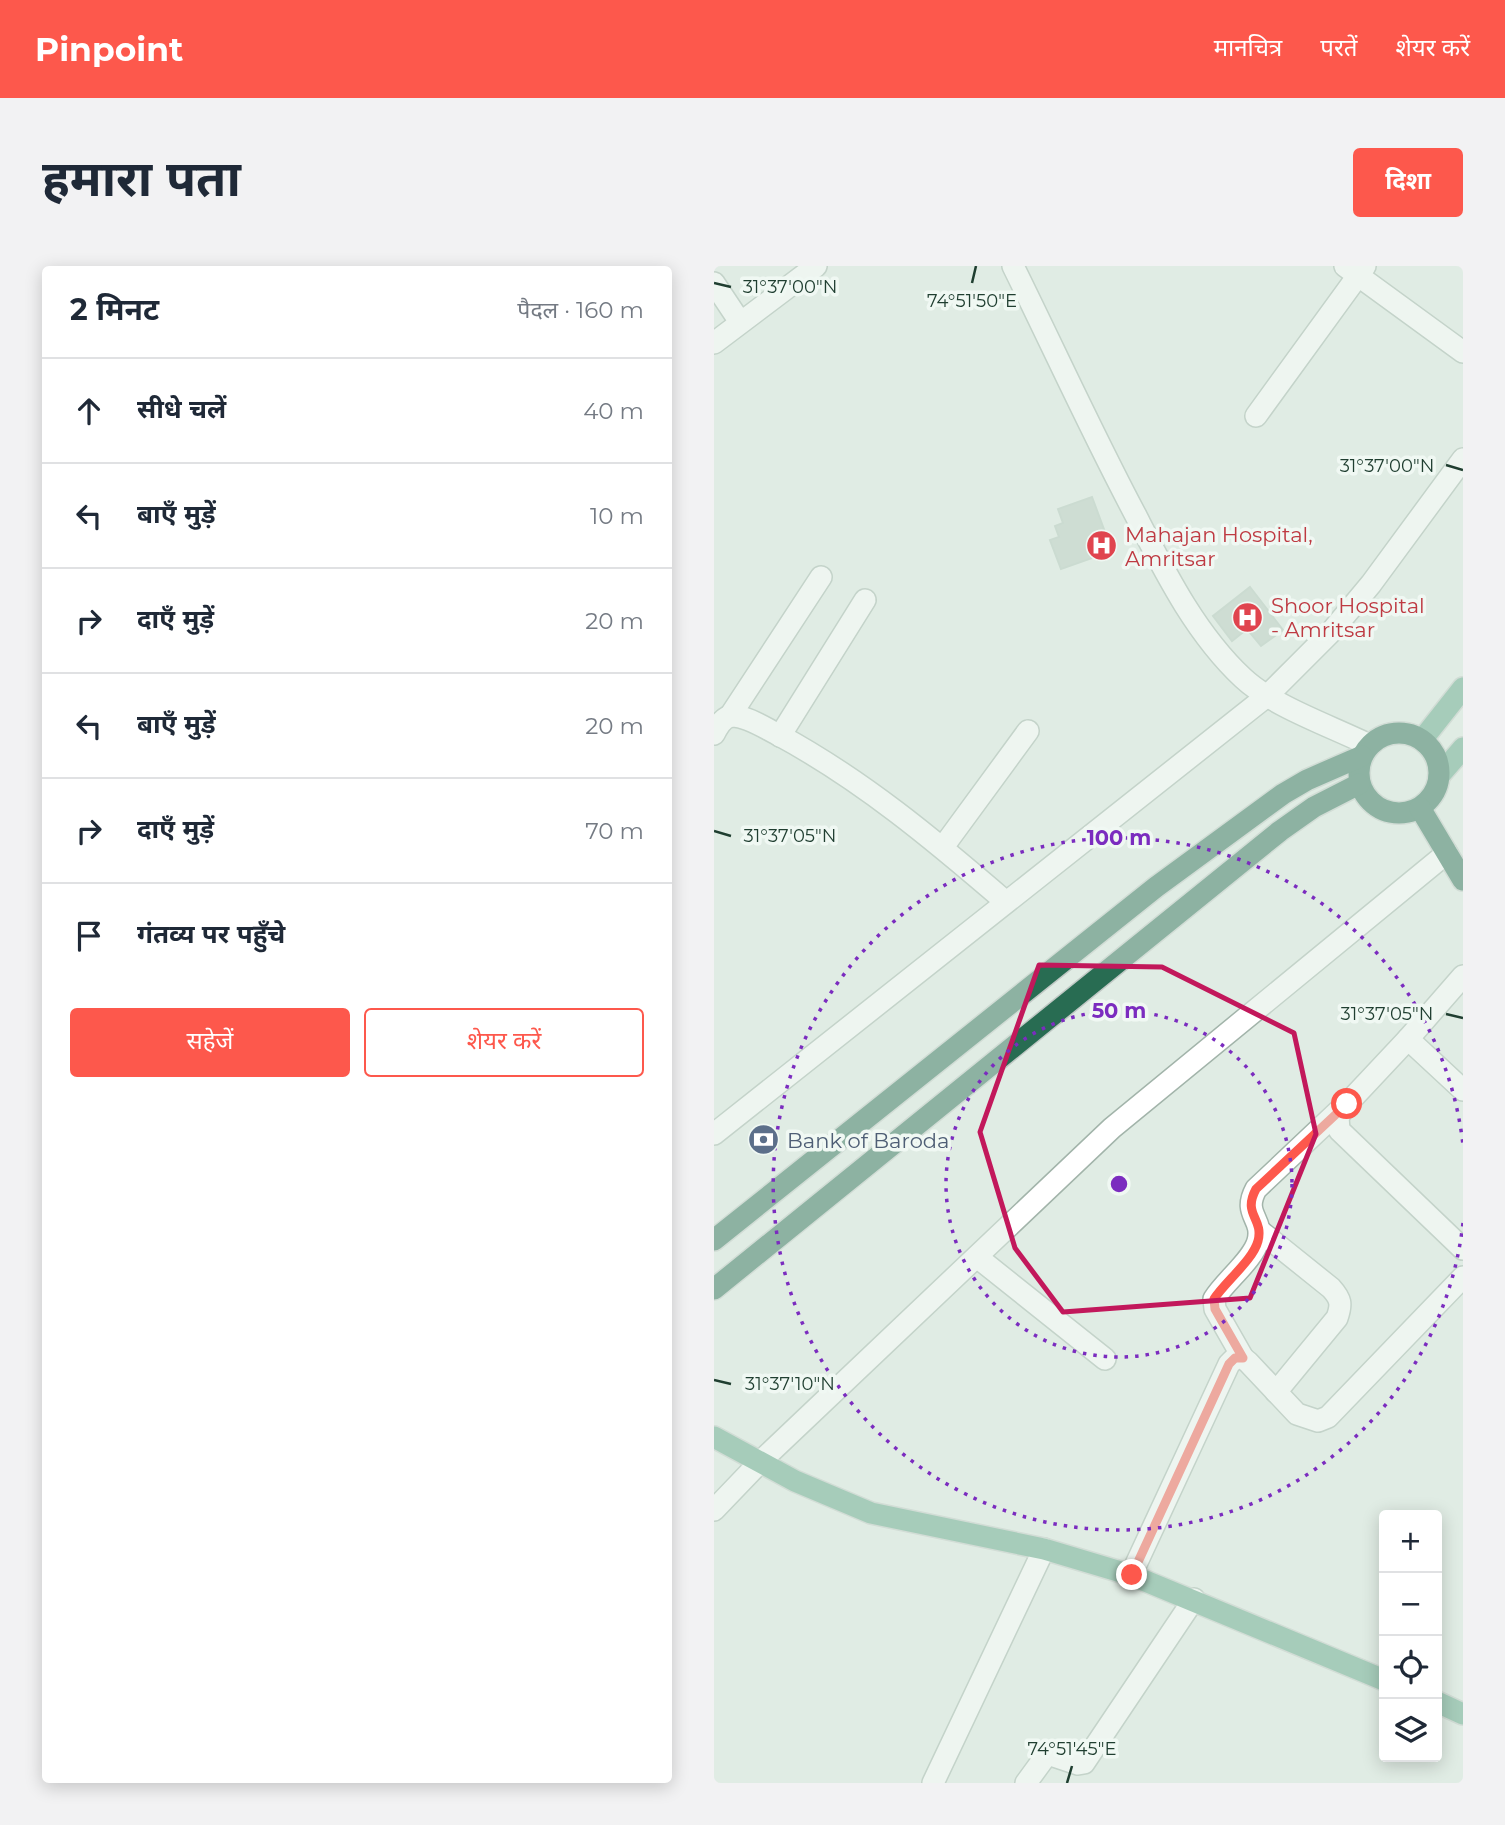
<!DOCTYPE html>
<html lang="hi">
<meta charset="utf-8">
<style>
:root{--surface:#fff;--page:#f2f2f3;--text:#1f2937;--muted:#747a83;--line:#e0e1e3;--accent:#fd584c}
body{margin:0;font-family:Montserrat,"Noto Sans Devanagari",sans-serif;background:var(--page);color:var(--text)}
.controls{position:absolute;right:21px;bottom:21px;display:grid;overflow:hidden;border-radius:7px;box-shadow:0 4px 18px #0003}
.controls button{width:63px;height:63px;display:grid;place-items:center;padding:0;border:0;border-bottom:2px solid var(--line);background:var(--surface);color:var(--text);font:35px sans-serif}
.stop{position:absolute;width:21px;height:21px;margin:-16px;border:5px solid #fd584c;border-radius:50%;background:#fff}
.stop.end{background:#fd584c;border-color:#fff;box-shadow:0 2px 7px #0008}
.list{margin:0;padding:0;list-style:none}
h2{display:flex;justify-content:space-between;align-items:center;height:91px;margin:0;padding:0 28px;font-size:30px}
h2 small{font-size:23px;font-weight:400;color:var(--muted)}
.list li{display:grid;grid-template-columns:46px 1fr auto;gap:21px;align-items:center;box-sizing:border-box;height:105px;padding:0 28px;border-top:2px solid var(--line)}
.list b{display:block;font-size:26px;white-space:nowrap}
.list em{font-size:23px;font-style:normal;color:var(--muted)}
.actions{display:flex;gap:14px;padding:21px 28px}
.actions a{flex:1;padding:16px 0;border:2px solid var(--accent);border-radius:7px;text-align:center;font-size:24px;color:var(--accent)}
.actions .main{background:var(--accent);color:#fff}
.icon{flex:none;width:38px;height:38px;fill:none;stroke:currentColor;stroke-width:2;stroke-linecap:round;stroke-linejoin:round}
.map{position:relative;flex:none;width:749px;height:1517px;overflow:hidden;border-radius:7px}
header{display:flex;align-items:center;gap:42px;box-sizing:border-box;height:98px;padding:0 35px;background:var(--accent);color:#fff}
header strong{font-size:33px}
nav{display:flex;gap:38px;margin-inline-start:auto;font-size:24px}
.intro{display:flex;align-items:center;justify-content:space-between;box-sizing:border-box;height:168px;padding:0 42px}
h1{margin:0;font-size:49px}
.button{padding:18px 32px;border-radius:7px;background:var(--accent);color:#fff;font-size:24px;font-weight:700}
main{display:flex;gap:42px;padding:0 42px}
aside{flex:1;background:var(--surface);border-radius:7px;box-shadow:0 4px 18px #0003}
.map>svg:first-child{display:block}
.building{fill:#b8cabf;stroke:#b2c6ba;stroke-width:2}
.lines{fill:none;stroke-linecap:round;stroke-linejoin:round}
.minor-casing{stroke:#a2b4aa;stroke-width:24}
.major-casing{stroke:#c0c9c5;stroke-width:24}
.highway-casing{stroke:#c0c9c5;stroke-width:24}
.minor{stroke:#fff;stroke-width:21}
.major{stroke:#60a587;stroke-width:21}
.highway{stroke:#286c52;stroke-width:21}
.route{stroke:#fd584c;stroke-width:9}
.marked{fill:none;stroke:#c2185b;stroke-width:5;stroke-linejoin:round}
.ticks{fill:none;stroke:#1f3e30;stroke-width:2.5}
.ring{fill:none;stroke:#7b2cbf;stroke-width:3.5;stroke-dasharray:3.5 7}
.labels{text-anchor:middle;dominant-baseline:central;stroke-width:7;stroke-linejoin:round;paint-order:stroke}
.health-label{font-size:21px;fill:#be3a42;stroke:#f0f8f3;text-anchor:start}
.service-label{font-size:21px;fill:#4e5e75;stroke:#f0f8f3;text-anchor:start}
.ticks-label{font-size:18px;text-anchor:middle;fill:#1f3e30;stroke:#f0f8f3;stroke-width:7;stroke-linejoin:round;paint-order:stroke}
.centre{fill:#7b2cbf;stroke:#f0f8f3;stroke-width:3.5}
.ring-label{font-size:21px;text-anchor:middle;font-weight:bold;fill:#7b2cbf;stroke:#f0f8f3;stroke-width:7;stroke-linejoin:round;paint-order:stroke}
</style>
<header>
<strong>Pinpoint</strong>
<nav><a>मानचित्र</a><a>परतें</a><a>शेयर करें</a></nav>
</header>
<div class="intro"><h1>हमारा पता</h1><a class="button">दिशा</a></div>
<main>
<aside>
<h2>2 मिनट<small>पैदल · 160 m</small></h2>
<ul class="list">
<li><svg class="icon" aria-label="ahead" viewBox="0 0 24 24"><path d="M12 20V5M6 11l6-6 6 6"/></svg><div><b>सीधे चलें</b></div><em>40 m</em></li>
<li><svg class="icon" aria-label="left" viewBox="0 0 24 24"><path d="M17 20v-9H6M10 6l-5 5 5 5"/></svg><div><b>बाएँ मुड़ें</b></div><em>10 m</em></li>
<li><svg class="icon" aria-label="right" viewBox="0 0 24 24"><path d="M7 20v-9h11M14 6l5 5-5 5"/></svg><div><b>दाएँ मुड़ें</b></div><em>20 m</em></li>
<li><svg class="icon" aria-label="left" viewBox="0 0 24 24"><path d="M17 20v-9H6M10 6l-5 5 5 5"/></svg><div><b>बाएँ मुड़ें</b></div><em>20 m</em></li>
<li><svg class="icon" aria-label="right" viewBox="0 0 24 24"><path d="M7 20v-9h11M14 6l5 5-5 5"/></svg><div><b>दाएँ मुड़ें</b></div><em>70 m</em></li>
<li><svg class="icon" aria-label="arrive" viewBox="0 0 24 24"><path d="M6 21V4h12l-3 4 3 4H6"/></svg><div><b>गंतव्य पर पहुँचे</b></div></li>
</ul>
<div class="actions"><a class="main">सहेजें</a><a>शेयर करें</a></div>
</aside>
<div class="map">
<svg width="749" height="1517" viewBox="0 0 749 1517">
<rect width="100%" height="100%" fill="#e0ece4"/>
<!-- building -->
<g class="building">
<path d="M378 231 398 285 347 303 336 274 345 271 341 260 349 257 344 243Z"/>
<path d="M536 321 569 364 547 380 533 363 518 375 499 350Z"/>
</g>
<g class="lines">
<defs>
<g id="minor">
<path d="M299 0C340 83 378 167 421 248 451 306 481 367 529 412 560 441 617 460 655 479"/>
<path d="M631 0 749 86"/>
<path d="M0 17 26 56"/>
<path d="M0 77 102 0"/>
<path d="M542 150 651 0"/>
<path d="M16 450 107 311"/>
<path d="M0 468C4 460 9 451 18 450 33 450 51 462 63 468 147 513 220 574 292 636"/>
<path d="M66 470 151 334"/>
<path d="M229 581 314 465"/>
<path d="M749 710 694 773 633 838 624 851 625 864 749 983"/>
<path d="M694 773 749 824"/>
<path d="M0 868 553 430 617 366 657 318 749 193"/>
<path d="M546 965 617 1022C627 1033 628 1038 623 1052L562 1126"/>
<path d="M263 991 391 1093"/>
<path d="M529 1092 501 1043 500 1033C511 1015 539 994 544 975 550 952 528 949 542 923L631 839"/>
<path d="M0 1244 45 1197 398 862 733 587"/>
<path d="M417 1309 515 1098 521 1092H529L534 1096 583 1148 604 1155 614 1151 749 1011"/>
<path d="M219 1517 330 1283"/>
<path d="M312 1517 331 1491 337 1489 364 1498 370 1497 480 1333"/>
</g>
<g id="major">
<path d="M708 474 749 422"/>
<path d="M725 510 749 482"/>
<path d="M0 1171 81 1215 157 1247 330 1283 417 1309 670 1414"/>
<path d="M723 1436 749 1448"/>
</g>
<g id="highway">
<circle cx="685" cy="507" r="40"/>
<path d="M706 542 749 614"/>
<path d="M0 974 442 621 569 528 593 514 648 490"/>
<path d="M0 1023 566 565 600 541 645 518"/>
</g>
</defs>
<!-- minor casing -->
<use href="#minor" class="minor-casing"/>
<!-- major casing -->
<use href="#major" class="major-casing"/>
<!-- highway casing -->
<use href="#highway" class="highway-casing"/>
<!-- minor -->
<use href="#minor" class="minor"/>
<!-- major -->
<use href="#major" class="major"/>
<!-- highway -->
<use href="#highway" class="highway"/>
</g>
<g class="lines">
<!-- route -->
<path class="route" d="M418 1309 515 1098 521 1092H529L501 1043 500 1033C511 1016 539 994 544 975 550 952 528 949 542 923L633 838"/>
</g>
<!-- marked area -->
<path d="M0 0H749V1517H0ZM325 699 448 701 580 767 602 868 536 1032 349 1046 301 982 266 866Z" fill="#e0ece4" fill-opacity=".55" fill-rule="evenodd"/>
<path class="marked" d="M325 699 448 701 580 767 602 868 536 1032 349 1046 301 982 266 866Z"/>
<!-- ticks -->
<path class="ticks" d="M0 17 17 21M258 17 262 0M732 199 749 204M0 565 17 570M732 748 749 752M0 1114 17 1118M353 1517 358 1500"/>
<!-- distance rings -->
<g class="ring">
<circle cx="405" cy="918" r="173"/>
<path d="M749 957A346 346 0 1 1 749 879"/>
</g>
<!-- icons -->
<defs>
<symbol id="hospital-disc" viewBox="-11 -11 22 22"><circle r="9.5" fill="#e0444e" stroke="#f0f8f3"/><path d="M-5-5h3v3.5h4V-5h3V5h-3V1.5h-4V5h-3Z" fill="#fff"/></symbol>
<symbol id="bank-disc" viewBox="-11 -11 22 22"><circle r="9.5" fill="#5c6f8a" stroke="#f0f8f3"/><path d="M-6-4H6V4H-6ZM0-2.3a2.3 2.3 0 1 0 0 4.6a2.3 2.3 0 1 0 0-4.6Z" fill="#fff"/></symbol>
</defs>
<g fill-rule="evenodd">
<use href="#hospital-disc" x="370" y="262" width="35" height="35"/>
<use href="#hospital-disc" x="516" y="334" width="35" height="35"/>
<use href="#bank-disc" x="32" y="856" width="35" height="35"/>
</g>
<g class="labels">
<!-- health labels -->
<g class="health-label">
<text x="411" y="268">Mahajan Hospital,<tspan x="411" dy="24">Amritsar</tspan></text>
<text x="557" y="339">Shoor Hospital<tspan x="557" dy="24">- Amritsar</tspan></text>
</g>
<!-- service labels -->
<g class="service-label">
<text x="73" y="874">Bank of Baroda</text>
</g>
</g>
<g class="ticks-label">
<text x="76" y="27">31°37'00"N</text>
<text x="258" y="41">74°51'50"E</text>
<text x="673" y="206">31°37'00"N</text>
<text x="76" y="576">31°37'05"N</text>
<text x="673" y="754">31°37'05"N</text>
<text x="76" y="1124">31°37'10"N</text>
<text x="358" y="1489">74°51'45"E</text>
</g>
<circle cx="405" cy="918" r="10" class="centre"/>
<g class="ring-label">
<text x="405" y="579">100 m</text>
<text x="405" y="752">50 m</text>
</g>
</svg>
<div class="controls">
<button>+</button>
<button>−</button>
<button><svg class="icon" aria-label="locate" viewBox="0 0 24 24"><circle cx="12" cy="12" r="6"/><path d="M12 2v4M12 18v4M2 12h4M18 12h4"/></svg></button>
<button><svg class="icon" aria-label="layers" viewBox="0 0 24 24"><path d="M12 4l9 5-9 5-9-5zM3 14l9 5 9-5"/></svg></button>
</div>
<div class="stop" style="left:633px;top:838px"></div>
<div class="stop end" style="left:418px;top:1309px"></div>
</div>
</main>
